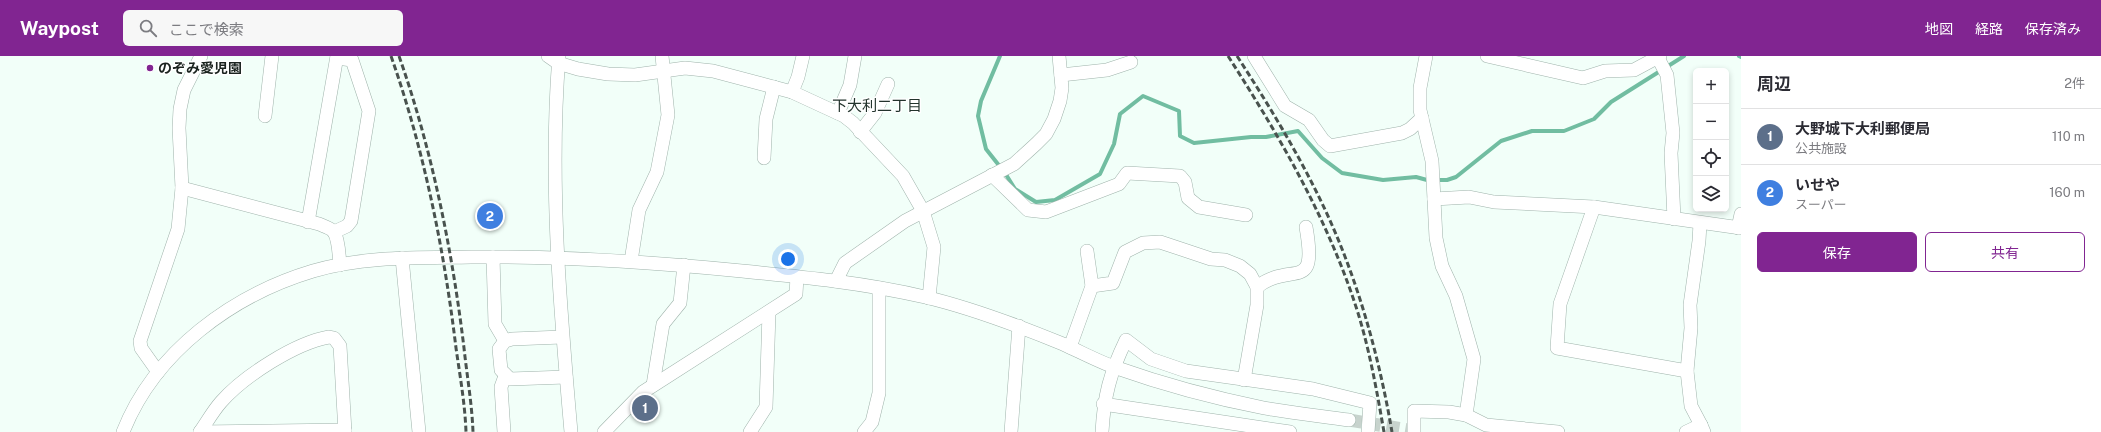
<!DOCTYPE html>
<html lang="ja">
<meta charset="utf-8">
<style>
:root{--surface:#fff;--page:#f7f7f7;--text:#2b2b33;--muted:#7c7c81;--line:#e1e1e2;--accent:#812591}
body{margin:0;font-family:"Public Sans","Noto Sans JP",sans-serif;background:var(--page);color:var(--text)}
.controls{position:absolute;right:12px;top:12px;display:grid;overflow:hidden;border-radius:6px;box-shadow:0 2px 6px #0003}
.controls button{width:36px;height:36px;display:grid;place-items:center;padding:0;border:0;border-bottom:1px solid var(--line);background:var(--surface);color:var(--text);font:20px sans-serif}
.you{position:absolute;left:788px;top:203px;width:14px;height:14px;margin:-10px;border:3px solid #fff;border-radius:50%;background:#1a73e8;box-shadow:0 0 0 6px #1a73e833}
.badge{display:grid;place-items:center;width:26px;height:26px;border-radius:50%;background:var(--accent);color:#fff;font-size:13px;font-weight:700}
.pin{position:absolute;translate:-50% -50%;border:2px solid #fff;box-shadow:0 1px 4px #0006}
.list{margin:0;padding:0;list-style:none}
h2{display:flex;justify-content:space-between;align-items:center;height:52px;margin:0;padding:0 16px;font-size:17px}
h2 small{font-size:13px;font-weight:400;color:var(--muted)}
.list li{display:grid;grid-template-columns:26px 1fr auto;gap:12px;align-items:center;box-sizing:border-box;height:56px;padding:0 16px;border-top:1px solid var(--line)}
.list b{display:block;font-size:15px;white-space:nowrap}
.list p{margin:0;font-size:13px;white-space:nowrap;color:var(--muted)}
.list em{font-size:13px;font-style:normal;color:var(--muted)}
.actions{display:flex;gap:8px;padding:12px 16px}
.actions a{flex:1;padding:9px 0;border:1px solid var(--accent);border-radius:6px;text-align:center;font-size:14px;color:var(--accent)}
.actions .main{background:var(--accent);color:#fff}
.icon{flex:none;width:22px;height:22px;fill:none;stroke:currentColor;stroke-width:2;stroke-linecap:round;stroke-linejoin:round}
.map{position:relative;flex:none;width:1741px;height:376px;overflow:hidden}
header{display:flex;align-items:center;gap:24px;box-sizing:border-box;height:56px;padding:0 20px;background:var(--accent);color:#fff}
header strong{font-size:19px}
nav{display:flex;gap:22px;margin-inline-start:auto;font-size:14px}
.search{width:280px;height:36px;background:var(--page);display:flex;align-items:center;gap:10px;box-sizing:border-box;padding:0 14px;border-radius:6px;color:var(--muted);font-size:15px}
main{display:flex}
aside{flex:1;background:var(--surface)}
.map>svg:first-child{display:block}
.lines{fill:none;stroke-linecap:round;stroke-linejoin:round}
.stream{stroke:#71bda1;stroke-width:4}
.minor-tunnel{stroke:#c7d3cd;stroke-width:13;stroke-dasharray:13 6;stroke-linecap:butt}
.minor-casing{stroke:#9fb3ab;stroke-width:14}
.minor{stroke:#fff;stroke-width:13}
.rail{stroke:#49524e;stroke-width:3;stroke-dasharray:6 3;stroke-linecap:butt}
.poi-dot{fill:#812591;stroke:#fff;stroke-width:1.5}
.labels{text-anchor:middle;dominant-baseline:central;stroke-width:3;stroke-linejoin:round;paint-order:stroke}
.poi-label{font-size:14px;font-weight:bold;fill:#1b231f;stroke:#fff;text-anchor:start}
.neighbourhood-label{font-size:15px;fill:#22332c;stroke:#fff}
</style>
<header>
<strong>Waypost</strong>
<div class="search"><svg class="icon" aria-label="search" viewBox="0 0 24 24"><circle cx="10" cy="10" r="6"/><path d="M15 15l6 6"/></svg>ここで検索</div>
<nav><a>地図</a><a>経路</a><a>保存済み</a></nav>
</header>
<main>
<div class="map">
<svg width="1741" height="376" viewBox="0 0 1741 376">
<rect width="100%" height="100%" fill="#f2fff9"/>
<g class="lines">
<!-- stream -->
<g class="stream">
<path d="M1000 0 981 45 978 60 986 93 1005 117 1015 133 1036 146 1055 144 1100 118 1114 88 1120 58 1143 40 1179 55 1180 80 1194 87 1251 81H1266L1298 75 1322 102 1342 117 1383 124 1416 121 1427 124H1447L1456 121 1501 85 1532 75H1564L1594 63 1611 46 1684 0"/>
<path d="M1739 0 1741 1"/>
</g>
<!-- minor-tunnel -->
<path class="minor-tunnel" d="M1349 364 1421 376"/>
<defs>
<g id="minor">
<path d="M548 0 558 7 578 13 608 18 635 19 685 12 713 15 792 36 844 60 853 67 903 120 923 155 934 191 929 242"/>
<path d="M559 0C549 124 560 252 571 376"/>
<path d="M1254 0 1285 50 1309 64 1323 84 1330 90 1402 77 1410 73 1422 62"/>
<path d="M1426 0 1420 32V54L1432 105 1436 182 1442 210 1456 240 1474 303 1466 359"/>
<path d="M1487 0 1583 22 1605 15 1634 14 1660 0"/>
<path d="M1658 2 1667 19 1673 77 1671 97 1674 163"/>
<path d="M1061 19 1107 14 1131 6"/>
<path d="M792 36 798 21 803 0"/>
<path d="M838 57 850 29 855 0"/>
<path d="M265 60 272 0"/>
<path d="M860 76 875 57 888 28"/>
<path d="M764 102 766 63 774 31"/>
<path d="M992 119 1028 154 1046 156 1119 128 1127 117 1180 120 1185 126 1188 142 1199 151 1246 159"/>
<path d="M182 132 319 168C323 170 331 172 334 176 339 184 339 200 340 209"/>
<path d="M1434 143 1469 141 1494 146 1594 151 1741 172"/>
<path d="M1594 151 1560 248 1557 292 1687 315"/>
<path d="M308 166 337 0"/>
<path d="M1700 167 1699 185 1690 249 1691 272 1687 315 1691 350 1701 369"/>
<path d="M1738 172 1741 158"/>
<path d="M334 176 347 170 351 165 369 55 352 4 337 2"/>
<path d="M493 201 495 268 505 285"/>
<path d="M402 202 419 376"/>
<path d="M631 205 639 154 657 116 668 59 662 0"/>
<path d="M836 225 845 207 905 165 1014 108 1036 88 1046 78 1054 63 1060 45 1062 32 1059 0"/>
<path d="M1092 230 1113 227 1125 196 1143 187 1160 186 1211 203 1225 204 1240 210 1250 218 1257 231V249L1244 324"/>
<path d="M1257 231C1292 204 1318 239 1306 171"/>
<path d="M562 281 512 283 505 285 499 293 501 314 510 323 566 321"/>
<path d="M1070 291 1092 230 1087 195"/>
<path d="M158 316 141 292 140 285 178 173 182 132 179 72 180 53 184 34 201 0"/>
<path d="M653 329 663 268 680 247 684 209"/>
<path d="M1103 348 1290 376"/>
<path d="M123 376C155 295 233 239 313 215 364 200 419 202 471 201 562 200 652 206 742 215 804 221 865 227 925 241 972 252 1019 270 1063 288 1081 296 1099 306 1117 312 1165 329 1214 342 1264 352 1292 357 1321 360 1349 364"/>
<path d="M200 376C207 366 213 355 221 346 244 320 295 287 329 281L334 282 340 290 345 376"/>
<path d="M200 376 345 374"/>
<path d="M504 376 501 331 505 320"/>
<path d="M604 376 643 336 796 238 797 221"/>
<path d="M750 376 766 351 769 256"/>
<path d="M864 376 872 366 879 337V232"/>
<path d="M1011 376 1019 270"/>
<path d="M1102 376C1104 340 1110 317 1126 284L1151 303 1186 315 1313 333 1370 347 1368 376"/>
<path d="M1414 376V355L1449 356 1466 359 1486 369 1558 376"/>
<path d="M1686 376 1701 369 1704 376"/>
</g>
</defs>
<!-- minor casing -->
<use href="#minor" class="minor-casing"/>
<!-- minor -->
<use href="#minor" class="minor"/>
<!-- rail -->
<g class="rail">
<path d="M391 0C424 94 444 193 456 292 460 320 465 348 466 376"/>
<path d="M399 0C432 94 452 193 464 292 467 320 472 348 473 376"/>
<path d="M1228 0C1280 81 1329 165 1358 257 1370 296 1377 336 1384 376"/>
<path d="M1237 0C1272 54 1306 110 1332 169 1361 235 1380 306 1392 376"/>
</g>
</g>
<!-- markers -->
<circle class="poi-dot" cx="150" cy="12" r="4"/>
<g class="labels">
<!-- poi labels -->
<g class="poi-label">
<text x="158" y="12">のぞみ愛児園</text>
</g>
<!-- neighbourhood labels -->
<g class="neighbourhood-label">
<text x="877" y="49">下大利二丁目</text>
</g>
</g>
</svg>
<div class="controls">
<button>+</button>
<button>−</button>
<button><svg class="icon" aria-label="locate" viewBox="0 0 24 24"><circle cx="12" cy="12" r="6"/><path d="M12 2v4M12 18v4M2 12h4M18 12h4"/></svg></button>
<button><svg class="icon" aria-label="layers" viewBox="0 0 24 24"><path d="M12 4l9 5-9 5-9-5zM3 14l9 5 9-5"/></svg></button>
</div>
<div class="you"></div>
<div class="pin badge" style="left:645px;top:352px;background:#5c6f8a">1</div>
<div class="pin badge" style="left:490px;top:160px;background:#3f7fe0">2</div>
</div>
<aside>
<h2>周辺<small>2件</small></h2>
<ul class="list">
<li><span class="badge" style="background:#5c6f8a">1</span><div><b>大野城下大利郵便局</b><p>公共施設</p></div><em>110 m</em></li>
<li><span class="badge" style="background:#3f7fe0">2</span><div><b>いせや</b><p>スーパー</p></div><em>160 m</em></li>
</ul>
<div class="actions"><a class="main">保存</a><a>共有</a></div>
</aside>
</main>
